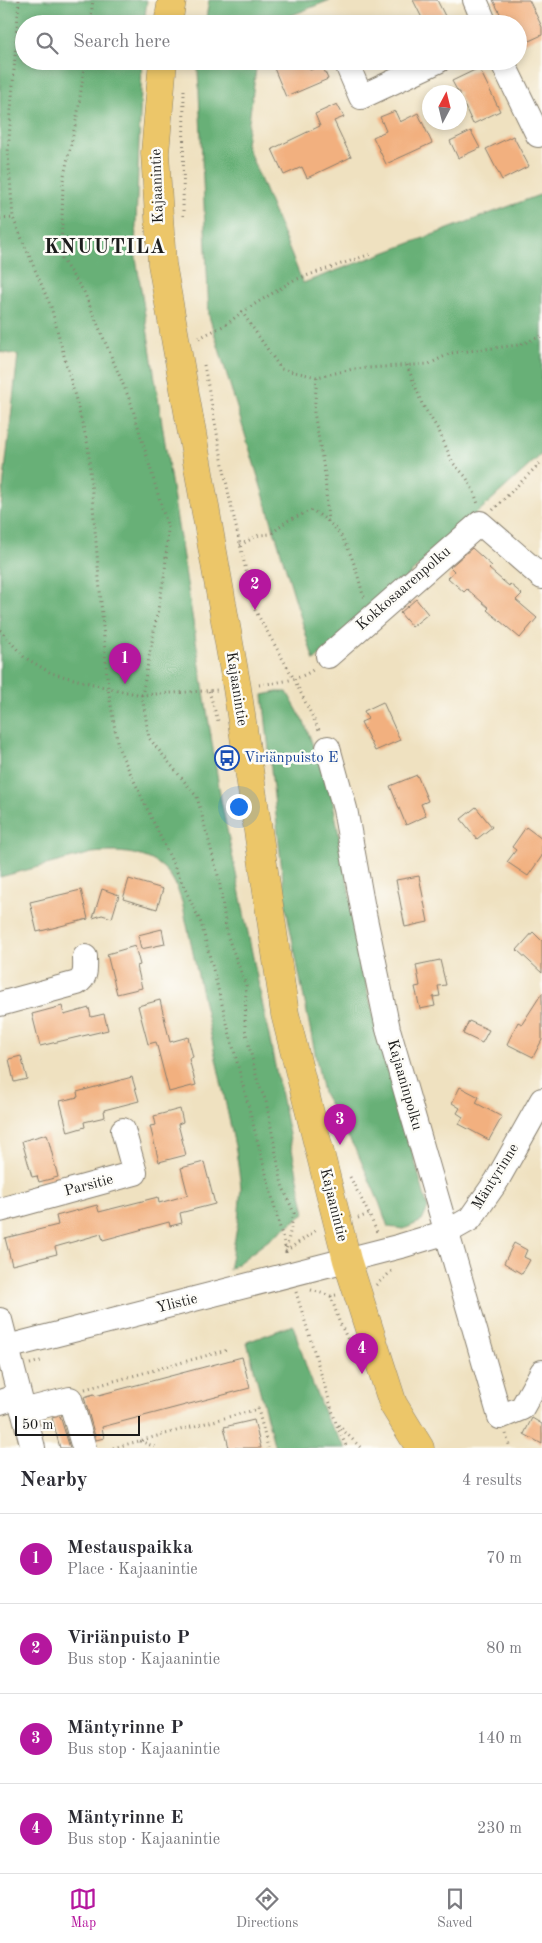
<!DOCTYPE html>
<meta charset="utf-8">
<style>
:root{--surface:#fff;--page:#f7f7f7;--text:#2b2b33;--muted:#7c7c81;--line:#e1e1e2;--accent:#b5179e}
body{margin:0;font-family:"Old Standard TT",serif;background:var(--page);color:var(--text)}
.compass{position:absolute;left:422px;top:85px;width:45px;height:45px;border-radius:50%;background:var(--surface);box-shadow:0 2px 8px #0003;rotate:7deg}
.scale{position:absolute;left:15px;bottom:12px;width:125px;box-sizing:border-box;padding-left:5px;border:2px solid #1c1c1c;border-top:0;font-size:14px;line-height:18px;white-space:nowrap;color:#1c1c1c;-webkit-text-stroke:4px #fdfcf7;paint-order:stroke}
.you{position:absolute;left:238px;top:806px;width:18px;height:18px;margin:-12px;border:4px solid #fff;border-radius:50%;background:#1a73e8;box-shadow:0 0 0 8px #1a73e833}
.badge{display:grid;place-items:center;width:32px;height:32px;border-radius:50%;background:var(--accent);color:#fff;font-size:16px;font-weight:700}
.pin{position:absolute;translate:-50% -41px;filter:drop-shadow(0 1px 2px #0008)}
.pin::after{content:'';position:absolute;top:26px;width:18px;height:15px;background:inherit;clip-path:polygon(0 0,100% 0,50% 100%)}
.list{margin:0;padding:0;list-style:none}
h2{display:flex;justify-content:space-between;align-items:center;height:65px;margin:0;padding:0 20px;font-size:21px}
h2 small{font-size:16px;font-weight:400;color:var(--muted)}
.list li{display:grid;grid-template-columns:32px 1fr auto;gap:15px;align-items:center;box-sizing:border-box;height:90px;padding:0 20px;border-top:1px solid var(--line)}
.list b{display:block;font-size:19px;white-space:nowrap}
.list p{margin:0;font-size:16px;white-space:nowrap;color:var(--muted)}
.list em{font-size:16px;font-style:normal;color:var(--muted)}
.icon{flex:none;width:28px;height:28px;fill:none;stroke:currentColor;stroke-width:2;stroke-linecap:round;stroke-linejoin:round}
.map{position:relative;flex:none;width:542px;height:1448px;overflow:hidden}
.search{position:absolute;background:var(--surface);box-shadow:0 2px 8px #0003;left:15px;right:15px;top:15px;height:55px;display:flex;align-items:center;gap:12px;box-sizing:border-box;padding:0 18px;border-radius:28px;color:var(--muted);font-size:19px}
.sheet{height:425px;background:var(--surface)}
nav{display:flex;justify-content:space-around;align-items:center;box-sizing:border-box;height:70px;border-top:1px solid var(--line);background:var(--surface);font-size:14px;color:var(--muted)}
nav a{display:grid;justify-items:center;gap:2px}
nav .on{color:var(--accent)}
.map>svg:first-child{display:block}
.forest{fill:#67b077;stroke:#42664a}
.building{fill:#f2b07f}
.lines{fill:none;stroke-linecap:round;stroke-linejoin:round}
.minor-casing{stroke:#867e6e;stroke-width:26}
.major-casing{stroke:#867e6e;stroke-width:29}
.path{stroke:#867e6e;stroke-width:3;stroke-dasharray:1 4;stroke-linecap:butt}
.minor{stroke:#fff;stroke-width:24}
.major{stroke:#ecc669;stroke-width:28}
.labels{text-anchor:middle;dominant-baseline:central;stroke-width:5;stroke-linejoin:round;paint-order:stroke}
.street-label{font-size:15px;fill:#1c1c1c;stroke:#fdfcf7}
.transit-label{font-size:15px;fill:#164399;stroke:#fdfcf7;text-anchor:start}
.district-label{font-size:20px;font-weight:bold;letter-spacing:1px;fill:#1c1c1c;stroke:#fdfcf7}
</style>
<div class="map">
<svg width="542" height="1448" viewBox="0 0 542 1448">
<rect width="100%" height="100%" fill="#fdfcf7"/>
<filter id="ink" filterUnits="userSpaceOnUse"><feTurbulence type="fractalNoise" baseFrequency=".02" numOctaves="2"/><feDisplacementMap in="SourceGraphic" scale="10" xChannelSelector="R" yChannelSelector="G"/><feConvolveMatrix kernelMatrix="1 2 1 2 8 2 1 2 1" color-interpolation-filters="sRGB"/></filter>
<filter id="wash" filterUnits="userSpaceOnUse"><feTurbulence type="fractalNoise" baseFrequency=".0096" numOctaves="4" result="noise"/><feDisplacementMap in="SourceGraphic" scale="20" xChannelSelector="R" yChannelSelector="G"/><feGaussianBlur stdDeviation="1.12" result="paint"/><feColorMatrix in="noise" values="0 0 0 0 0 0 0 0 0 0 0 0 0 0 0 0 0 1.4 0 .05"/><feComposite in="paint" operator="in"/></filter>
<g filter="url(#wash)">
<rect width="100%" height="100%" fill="#efe1c0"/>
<!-- forest -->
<g class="forest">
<path d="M0 0H147L144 24H24V61H142L135 251 221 800 305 1213 229 1270 238 1222 241 1187 236 1151 182 902C179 895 177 886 173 880 157 852 121 850 92 853L0 877V515L18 355 0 352Z"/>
<path d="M209 0H330L270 24H205Z"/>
<path d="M199 61H257L246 144 303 283 542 194V454L314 661 209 316 198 69Z"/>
<path d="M277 692H287L305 724 332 797 368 994 428 1208 422 1221 404 1229 388 1227 379 1202 358 1154 323 1093 286 908 263 695Z"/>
<path d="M293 1325 308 1372 327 1420 346 1448H275L247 1342Z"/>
</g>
<g id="blocks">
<!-- building -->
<g class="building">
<path d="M413 0H437L449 24H425Z"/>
<path d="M493 0H529L542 27V35L518 46V24H511L508 19 504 21Z"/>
<path d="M271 61H306L310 70 322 65 328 79 286 97Z"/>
<path d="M479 68 500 111 473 124 460 96V92H458L452 81Z"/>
<path d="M337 104 344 117 334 121 351 157 307 178 302 167 284 175 272 149 320 126 315 114Z"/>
<path d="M395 111 400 122 418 113 432 143 386 164 373 137 386 131 380 117Z"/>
<path d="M471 131 480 148 458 158 450 141Z"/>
<path d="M513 136 529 166 502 180 486 149Z"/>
<path d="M472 548 492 566 489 569 509 586 510 584 522 594 516 600 537 618 520 638 487 610 489 608 467 589 464 592 448 578 454 571 450 567Z"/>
<path d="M416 599 428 614 412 627 400 613Z"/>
<path d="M383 702 400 740 375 751 361 722 368 719 364 711Z"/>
<path d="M417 775 428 801 421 804 426 816 406 825 390 786Z"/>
<path d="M476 807 492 827 477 839 461 819Z"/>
<path d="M526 827 542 839V856L528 876 507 862 516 850 512 847Z"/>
<path d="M419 876 428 922 405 927 396 880Z"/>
<path d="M129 879 163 889 157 909 123 899Z"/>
<path d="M102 889 119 895 112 918 102 915 93 918Z"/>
<path d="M81 890 88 919 37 932 30 902Z"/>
<path d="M162 929 165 944 141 949 138 935Z"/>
<path d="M533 932 542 941V973L517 950Z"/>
<path d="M135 946 140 965 137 966 142 988 117 994 107 954Z"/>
<path d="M440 960 446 985 438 986 440 996 433 997 435 1006 420 1009 415 987 420 986 416 965Z"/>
<path d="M542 993V1040L533 1057 507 1044 518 1022 522 1024Z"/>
<path d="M160 1000 170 1042 188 1037 193 1057 189 1059 196 1085 169 1092 156 1042 148 1044 138 1006Z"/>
<path d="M62 1006 64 1015 89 1008 91 1017 104 1014 108 1030 40 1046 32 1014Z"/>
<path d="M469 1021 489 1030 482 1043 463 1034Z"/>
<path d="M21 1056 27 1079 14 1082 9 1059Z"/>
<path d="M132 1077 139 1101 104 1110 105 1117 84 1122 85 1127 68 1132 60 1101 78 1097 77 1092Z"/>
<path d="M460 1087 479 1097 476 1103 502 1117 489 1140 459 1124 463 1117 457 1113 460 1108 452 1103Z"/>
<path d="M180 1109 183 1122 178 1124 186 1155 159 1162 150 1126 156 1125 154 1116Z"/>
<path d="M47 1134 58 1177 39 1182 37 1176 32 1177 22 1141Z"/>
<path d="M204 1162 215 1204 180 1213 182 1223 170 1226 169 1222 103 1240 101 1234 55 1247 57 1254 12 1265 5 1238 58 1225 56 1216 97 1205 99 1212 158 1197 159 1203 188 1195 181 1168Z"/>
<path d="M514 1243 527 1250 524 1257 530 1260 522 1274 504 1263Z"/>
<path d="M242 1357 250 1388 102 1427 104 1438 96 1440 84 1397 94 1394 95 1396Z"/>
<path d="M60 1416 70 1448H60L52 1418Z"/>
<path d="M532 1418 542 1424V1444L524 1434Z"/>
<path d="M254 1420 261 1448H229L224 1427Z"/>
</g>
</g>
</g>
<g filter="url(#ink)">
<use href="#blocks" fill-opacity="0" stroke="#867e6e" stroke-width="1"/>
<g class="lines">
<defs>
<g id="minor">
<path d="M475 0 485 24"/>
<path d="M502 61 538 135"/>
<path d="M349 69 361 97 438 61"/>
<path d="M328 656 480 523 542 577"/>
<path d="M328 748 345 809 363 909 388 1029 500 1417 522 1408 542 1372"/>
<path d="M0 1004 77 983C87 977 85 968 85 957"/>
<path d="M0 1210 135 1173 123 1130"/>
<path d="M0 1320 33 1448"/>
<path d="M7 1347 401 1246 447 1232 470 1219 496 1182 542 1100"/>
<path d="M0 1402 19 1396"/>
<path d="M23 1411 70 1399 84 1448"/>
</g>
<g id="major">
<path d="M168 24 172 0"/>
<path d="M163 61 155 153 162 264 237 688 285 1014 347 1260 393 1404 420 1448"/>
</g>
</defs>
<!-- minor casing -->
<use href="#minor" class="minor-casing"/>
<!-- major casing -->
<use href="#major" class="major-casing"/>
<!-- path -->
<g class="path">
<path d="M19 0 8 153 13 218 51 307 88 445 108 688 118 747 201 923 286 1251 318 1229"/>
<path d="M90 24 93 0"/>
<path d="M85 61 78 112 63 180 61 258 84 292 131 403 168 528 165 572 142 695 149 738 197 797 219 879 227 935 246 985 245 1029 258 1083 266 1101 282 1185 294 1213 286 1251V1255"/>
<path d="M183 216 184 89"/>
<path d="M0 219 13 218"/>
<path d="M242 312 294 280 371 254"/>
<path d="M199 338 227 324 242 312 281 369 317 377 353 369 429 364 451 353 519 345 542 336"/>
<path d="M204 365 229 496 255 610 294 679 320 732"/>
<path d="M407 365 422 404 439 431 453 463 466 477 474 492 478 504"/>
<path d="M317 377 314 412 325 475 328 522C348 536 357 572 363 595L366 599"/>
<path d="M493 510 542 461"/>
<path d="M240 545 259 535 271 534 287 521 312 510 328 521"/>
<path d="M0 630 24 657 51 673 108 688 142 695 218 690"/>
<path d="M259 685C277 682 299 681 314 669"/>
<path d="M209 691 218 721"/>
<path d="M350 1177 369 1214"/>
<path d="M358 1218 369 1214 377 1232"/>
<path d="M376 1285 394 1269"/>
<path d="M311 1290 331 1296 336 1295"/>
<path d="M296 1292 336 1423 361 1448"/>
<path d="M331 1296 339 1321 348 1340"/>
<path d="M30 1364 44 1360"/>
<path d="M85 1389 227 1350"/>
<path d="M337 1426 347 1448"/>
<path d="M506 1434 510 1448"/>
<path d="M140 1441 158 1448"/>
<path d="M113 1448 258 1409 268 1448"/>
</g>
<!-- minor -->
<use href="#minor" class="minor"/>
<!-- major -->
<use href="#major" class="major"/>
</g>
</g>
<!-- icons -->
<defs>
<symbol id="bus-ring" viewBox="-11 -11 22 22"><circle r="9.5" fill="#fdfcf7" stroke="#1a4fb4" stroke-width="1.5"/><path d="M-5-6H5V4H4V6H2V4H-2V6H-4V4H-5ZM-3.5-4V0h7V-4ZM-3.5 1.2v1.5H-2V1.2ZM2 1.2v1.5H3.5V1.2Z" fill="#1a4fb4"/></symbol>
</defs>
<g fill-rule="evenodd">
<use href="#bus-ring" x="213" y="744" width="28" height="28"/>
</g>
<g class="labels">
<!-- street labels -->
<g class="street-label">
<text transform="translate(158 186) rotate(-92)">Kajaanintie</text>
<text transform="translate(404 589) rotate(-41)">Kokkosaarenpolku</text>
<text transform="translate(236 689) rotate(81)">Kajaanintie</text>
<text transform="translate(404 1085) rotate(74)">Kajaaninpolku</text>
<text transform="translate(496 1177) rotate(-58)">Mäntyrinne</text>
<text transform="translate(89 1186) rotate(-15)">Parsitie</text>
<text transform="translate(333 1205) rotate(76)">Kajaanintie</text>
<text transform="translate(177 1304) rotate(-14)">Ylistie</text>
</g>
<!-- transit labels -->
<g class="transit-label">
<text x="244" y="758">Viriänpuisto E</text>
</g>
<!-- district labels -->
<g class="district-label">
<text x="105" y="248">KNUUTILA</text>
</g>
</g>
</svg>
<svg class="compass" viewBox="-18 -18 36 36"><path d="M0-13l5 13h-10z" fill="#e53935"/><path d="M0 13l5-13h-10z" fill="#7c7c81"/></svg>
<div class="scale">50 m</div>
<div class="you"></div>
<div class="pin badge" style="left:125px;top:684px">1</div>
<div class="pin badge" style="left:255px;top:610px">2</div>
<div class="pin badge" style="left:340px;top:1145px">3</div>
<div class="pin badge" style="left:362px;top:1374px">4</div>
<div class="search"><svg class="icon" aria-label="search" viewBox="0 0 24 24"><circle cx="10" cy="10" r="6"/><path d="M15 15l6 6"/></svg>Search here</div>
</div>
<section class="sheet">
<h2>Nearby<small>4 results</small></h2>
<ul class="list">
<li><span class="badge">1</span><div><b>Mestauspaikka</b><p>Place · Kajaanintie</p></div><em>70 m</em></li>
<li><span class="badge">2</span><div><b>Viriänpuisto P</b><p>Bus stop · Kajaanintie</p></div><em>80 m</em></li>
<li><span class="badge">3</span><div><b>Mäntyrinne P</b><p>Bus stop · Kajaanintie</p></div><em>140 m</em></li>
<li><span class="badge">4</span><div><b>Mäntyrinne E</b><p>Bus stop · Kajaanintie</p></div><em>230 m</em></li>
</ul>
</section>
<nav>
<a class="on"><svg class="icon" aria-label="map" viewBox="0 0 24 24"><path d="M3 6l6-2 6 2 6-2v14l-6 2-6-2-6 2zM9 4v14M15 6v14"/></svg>Map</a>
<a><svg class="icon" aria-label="directions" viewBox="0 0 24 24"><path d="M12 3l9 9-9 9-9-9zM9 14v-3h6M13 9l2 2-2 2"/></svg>Directions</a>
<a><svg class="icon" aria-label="saved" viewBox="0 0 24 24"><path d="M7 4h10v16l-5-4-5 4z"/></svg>Saved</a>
</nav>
